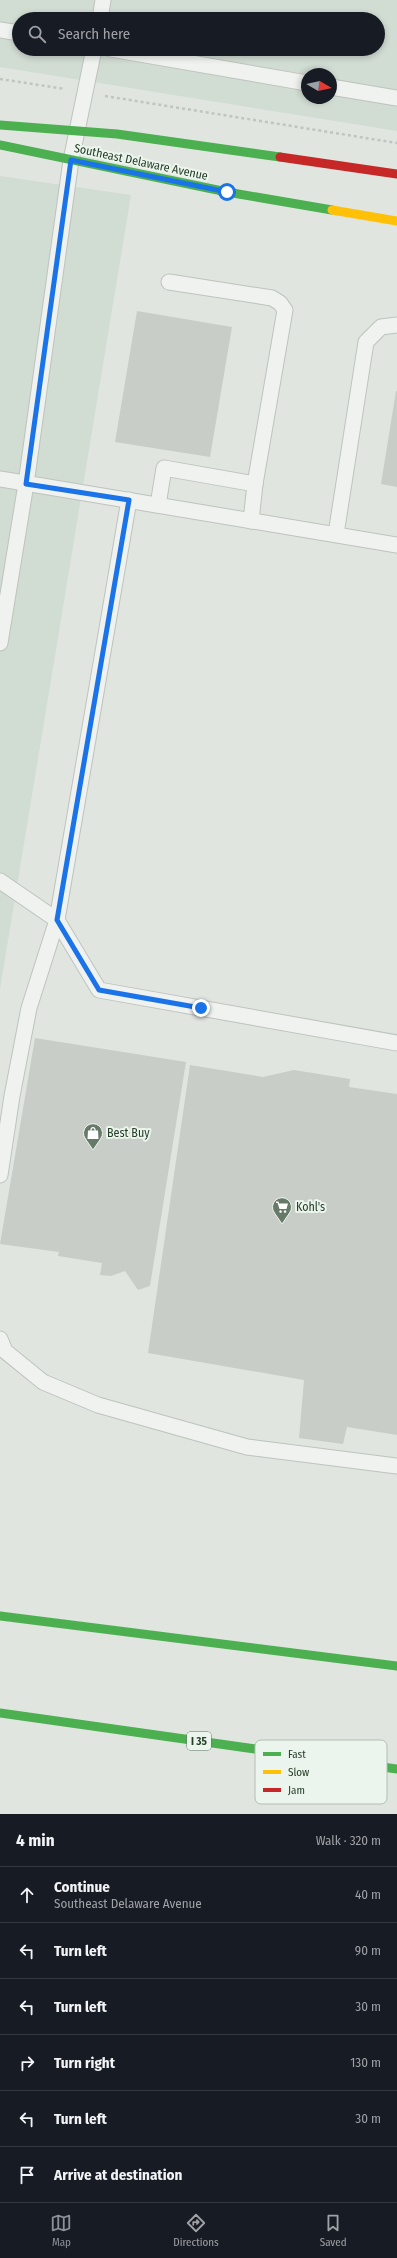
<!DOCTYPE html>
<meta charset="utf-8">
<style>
:root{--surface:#171b24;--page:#20242c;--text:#f1f3f6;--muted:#9ea1a6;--line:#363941;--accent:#8c9099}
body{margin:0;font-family:"Fira Sans Condensed",sans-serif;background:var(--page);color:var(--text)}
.compass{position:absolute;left:301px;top:68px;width:36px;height:36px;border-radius:50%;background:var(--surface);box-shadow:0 2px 6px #0003;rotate:99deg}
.stop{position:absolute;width:12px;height:12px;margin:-9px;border:3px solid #1a73e8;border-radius:50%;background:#fff}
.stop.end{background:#1a73e8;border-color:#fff;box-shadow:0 1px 4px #0008}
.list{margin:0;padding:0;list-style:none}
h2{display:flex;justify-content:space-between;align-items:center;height:52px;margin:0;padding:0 16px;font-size:17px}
h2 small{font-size:13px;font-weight:400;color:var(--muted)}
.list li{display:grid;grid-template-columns:26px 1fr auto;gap:12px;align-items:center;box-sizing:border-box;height:56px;padding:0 16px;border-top:1px solid var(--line)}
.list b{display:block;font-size:15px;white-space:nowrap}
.list p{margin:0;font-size:13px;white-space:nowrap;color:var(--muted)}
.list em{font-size:13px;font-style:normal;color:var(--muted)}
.icon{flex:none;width:22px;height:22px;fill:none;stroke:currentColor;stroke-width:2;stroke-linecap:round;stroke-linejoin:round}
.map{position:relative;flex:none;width:397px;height:1814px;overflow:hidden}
.search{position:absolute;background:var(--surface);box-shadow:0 2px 6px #0003;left:12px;right:12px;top:12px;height:44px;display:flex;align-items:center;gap:10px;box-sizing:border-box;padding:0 14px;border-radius:22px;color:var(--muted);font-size:15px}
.sheet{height:388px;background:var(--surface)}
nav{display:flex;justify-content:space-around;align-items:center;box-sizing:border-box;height:56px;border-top:1px solid var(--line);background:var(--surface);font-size:11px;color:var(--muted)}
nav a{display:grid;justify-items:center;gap:2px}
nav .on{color:var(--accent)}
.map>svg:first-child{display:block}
.built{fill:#d1dcd2;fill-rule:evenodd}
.building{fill:#c8cdc8}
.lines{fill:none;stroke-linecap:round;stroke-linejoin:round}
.lane-casing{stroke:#bec3be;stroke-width:17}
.path{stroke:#c0c5c1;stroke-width:2.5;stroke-dasharray:3 3;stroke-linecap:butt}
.lane{stroke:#eff2ef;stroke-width:15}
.fast{stroke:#4caf50;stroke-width:9}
.slow{stroke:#ffc107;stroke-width:9}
.jam{stroke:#c62828;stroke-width:9}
.route{stroke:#1a73e8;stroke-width:5}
.labels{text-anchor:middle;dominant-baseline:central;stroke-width:4;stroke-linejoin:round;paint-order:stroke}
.shield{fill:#ecf5ed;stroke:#617663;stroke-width:1}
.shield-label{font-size:11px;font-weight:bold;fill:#263f28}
.street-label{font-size:12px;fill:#263f28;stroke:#ecf5ed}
.poi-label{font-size:12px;fill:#263f28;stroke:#ecf5ed;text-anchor:start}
.key{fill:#ecf5ed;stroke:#b1beb2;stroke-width:1}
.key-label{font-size:11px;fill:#263f28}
</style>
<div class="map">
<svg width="397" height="1814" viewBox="0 0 397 1814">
<rect width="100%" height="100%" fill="#e0e5e0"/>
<!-- built -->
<g class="built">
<path d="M0 0H397V131L0 67ZM19 19H378V49H19ZM307 74H331V98H307Z"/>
<path d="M0 176 131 195 0 989Z"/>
</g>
<!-- building -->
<g class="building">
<path d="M137 311 232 327 210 457 115 442Z"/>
<path d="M396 391H397V487L381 484Z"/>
<path d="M35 1038 186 1062 150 1286 138 1290 125 1271 111 1276 100 1275 102 1263 58 1256 59 1252 0 1244Z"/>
<path d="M190 1065 263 1077 294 1070 350 1079 349 1087 397 1094V1435L347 1427 343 1444 299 1438 304 1380 148 1353Z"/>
</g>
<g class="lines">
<defs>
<g id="lane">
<path d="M100 19 103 0"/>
<path d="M0 30 19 33"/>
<path d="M111 49 307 83"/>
<path d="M331 87 397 98"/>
<path d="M169 282 272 298 280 303 285 310 255 484"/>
<path d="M0 479 397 545"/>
<path d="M158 505 164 468 255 484 251 521"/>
<path d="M336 534 366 342 381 327 397 325"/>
<path d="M0 643 26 484 71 160 94 49"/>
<path d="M0 881 57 920 99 990 397 1043"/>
<path d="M0 1175 12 1096 29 1008 57 920 129 500"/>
<path d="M0 1339 5 1351 43 1382 98 1405 247 1447 397 1466"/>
</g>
</defs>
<!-- lane casing -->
<use href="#lane" class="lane-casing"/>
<!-- path -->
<g class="path">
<path d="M0 79 65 89"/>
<path d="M105 96 397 143"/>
</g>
<!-- lane -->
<use href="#lane" class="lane"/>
<!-- fast -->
<g class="fast">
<path d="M0 125 117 134 280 157"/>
<path d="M0 145 227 192 332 210"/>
<path d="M0 1616 397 1666"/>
<path d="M0 1713 397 1769"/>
</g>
<!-- slow -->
<path class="slow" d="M332 210 397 221"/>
<!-- jam -->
<path class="jam" d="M280 157 397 174"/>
</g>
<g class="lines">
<!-- route -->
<path class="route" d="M201 1008 99 990 57 920 129 500 26 484 71 160 227 192"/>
</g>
<!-- icons -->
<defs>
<symbol id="shop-pin" viewBox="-11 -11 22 30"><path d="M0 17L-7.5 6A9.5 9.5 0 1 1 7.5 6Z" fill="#677968" stroke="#ecf5ed"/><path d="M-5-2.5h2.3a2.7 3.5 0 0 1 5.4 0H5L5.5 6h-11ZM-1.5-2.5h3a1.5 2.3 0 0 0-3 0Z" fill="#fff"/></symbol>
<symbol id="supermarket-pin" viewBox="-11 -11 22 30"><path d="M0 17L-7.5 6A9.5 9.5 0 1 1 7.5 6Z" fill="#677968" stroke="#ecf5ed"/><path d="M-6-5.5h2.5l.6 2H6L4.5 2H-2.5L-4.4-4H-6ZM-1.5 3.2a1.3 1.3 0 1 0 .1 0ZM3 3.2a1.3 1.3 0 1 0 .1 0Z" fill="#fff"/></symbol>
</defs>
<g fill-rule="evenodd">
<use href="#shop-pin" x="82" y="1122" width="22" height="30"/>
<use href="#supermarket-pin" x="271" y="1196" width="22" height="30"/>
</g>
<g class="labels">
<!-- shield labels -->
<rect class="shield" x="187" y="1732" width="24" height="18" rx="3"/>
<g class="shield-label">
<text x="199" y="1741">I 35</text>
</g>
<!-- street labels -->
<g class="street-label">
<text transform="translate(141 162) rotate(12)">Southeast Delaware Avenue</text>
</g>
<!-- poi labels -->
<g class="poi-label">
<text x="107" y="1133">Best Buy</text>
<text x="296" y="1207">Kohl's</text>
</g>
</g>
<!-- legend -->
<rect x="255" y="1740" width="132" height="64" rx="6" class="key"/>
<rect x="263" y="1752" width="18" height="4" fill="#4caf50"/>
<rect x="263" y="1770" width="18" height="4" fill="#ffc107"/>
<rect x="263" y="1788" width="18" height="4" fill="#c62828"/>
<g class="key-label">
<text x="288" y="1758">Fast</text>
<text x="288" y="1776">Slow</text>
<text x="288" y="1794">Jam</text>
</g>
</svg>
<svg class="compass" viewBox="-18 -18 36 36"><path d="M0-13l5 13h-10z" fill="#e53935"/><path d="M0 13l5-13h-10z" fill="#9ea1a6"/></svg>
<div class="stop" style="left:227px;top:192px"></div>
<div class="stop end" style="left:201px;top:1008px"></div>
<div class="search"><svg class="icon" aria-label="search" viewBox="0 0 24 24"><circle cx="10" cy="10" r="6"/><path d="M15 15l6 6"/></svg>Search here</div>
</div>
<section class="sheet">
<h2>4 min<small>Walk · 320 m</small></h2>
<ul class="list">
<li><svg class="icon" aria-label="ahead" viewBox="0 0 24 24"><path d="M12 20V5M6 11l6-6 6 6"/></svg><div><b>Continue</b><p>Southeast Delaware Avenue</p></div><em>40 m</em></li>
<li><svg class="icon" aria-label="left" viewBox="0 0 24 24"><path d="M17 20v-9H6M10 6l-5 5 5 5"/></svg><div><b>Turn left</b></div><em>90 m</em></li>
<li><svg class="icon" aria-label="left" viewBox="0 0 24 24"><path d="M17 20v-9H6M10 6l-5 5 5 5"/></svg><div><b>Turn left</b></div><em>30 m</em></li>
<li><svg class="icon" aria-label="right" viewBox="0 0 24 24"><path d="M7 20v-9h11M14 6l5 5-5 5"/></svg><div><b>Turn right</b></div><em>130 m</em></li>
<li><svg class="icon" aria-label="left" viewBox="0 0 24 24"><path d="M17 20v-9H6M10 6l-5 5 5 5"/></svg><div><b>Turn left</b></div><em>30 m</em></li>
<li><svg class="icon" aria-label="arrive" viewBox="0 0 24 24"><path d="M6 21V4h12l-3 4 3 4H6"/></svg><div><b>Arrive at destination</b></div></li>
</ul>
</section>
<nav>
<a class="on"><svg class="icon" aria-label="map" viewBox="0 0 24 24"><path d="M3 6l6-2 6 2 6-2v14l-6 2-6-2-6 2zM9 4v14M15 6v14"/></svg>Map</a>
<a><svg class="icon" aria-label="directions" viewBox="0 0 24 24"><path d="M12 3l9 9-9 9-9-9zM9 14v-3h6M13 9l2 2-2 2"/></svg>Directions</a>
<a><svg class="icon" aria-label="saved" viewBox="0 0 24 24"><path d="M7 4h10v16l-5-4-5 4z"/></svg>Saved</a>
</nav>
